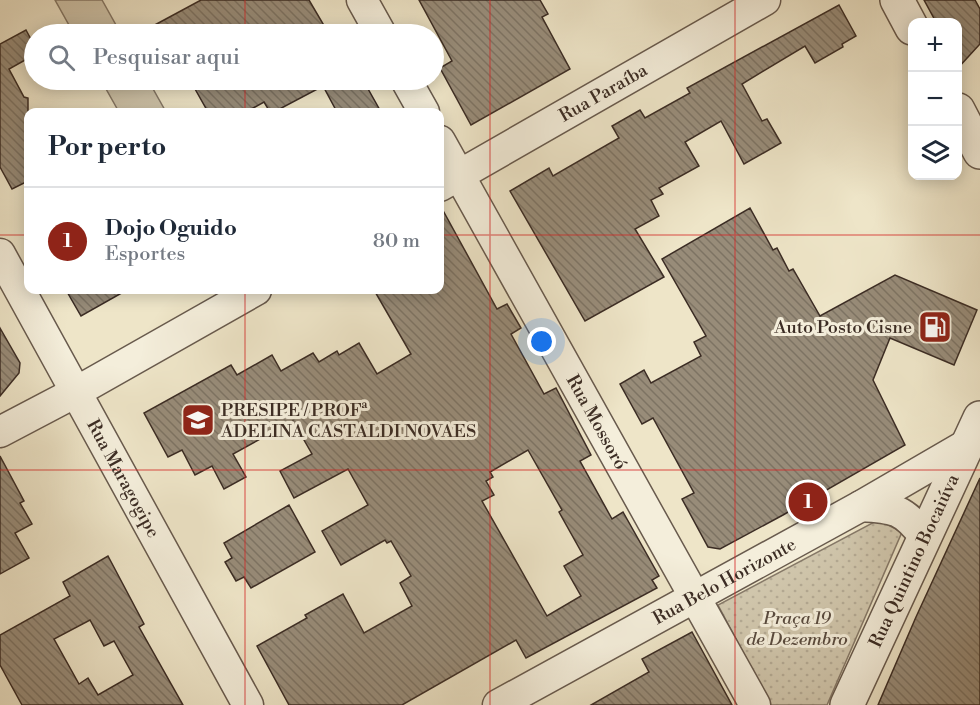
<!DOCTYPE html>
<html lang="pt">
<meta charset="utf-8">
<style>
:root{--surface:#fff;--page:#f2f2f3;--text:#1f2937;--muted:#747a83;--line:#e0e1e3;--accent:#8f2418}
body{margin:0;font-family:"Libre Bodoni",serif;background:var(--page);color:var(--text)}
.controls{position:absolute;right:18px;top:18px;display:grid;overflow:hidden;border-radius:12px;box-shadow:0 3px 15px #0003}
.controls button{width:54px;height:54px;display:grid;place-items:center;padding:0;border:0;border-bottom:2px solid var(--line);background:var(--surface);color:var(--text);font:30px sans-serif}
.you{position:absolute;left:542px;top:342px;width:21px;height:21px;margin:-15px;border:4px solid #fff;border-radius:50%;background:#1a73e8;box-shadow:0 0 0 9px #1a73e833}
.badge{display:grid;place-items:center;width:39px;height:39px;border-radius:50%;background:var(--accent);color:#fff;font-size:20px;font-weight:700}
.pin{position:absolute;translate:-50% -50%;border:3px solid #fff;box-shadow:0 2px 6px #0006}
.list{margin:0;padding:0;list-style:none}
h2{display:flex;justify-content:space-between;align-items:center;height:78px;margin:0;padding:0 24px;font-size:26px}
h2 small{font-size:20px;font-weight:400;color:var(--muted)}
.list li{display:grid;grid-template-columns:39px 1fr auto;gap:18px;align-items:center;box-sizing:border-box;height:108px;padding:0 24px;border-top:2px solid var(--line)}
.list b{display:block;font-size:22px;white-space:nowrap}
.list p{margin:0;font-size:20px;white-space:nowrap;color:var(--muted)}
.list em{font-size:20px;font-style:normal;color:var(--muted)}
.icon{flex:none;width:33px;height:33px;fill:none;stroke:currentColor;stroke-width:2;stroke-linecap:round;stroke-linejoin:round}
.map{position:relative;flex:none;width:980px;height:705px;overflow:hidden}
.search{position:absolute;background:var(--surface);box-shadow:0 3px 15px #0003;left:24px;top:24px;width:420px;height:66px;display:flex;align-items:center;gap:15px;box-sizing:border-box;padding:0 21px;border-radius:33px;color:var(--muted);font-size:22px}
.panel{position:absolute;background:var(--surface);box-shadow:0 3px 15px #0003;left:24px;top:108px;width:420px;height:186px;border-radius:12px}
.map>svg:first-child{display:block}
.park{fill:url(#park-dots);stroke:#867968;stroke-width:1.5}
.garden{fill:#d0c6ac;stroke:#867968;stroke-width:1.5}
.building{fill:url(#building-back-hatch);stroke:#3b2c24;stroke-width:1.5;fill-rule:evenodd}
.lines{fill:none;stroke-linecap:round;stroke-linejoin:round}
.minor-casing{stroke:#685a4d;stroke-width:33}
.tertiary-casing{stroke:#685a4d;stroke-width:36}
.minor{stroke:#f4eedb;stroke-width:30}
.tertiary{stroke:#f4eedb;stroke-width:33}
.grid{fill:none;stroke:#d62828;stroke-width:1.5;stroke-opacity:0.55}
.labels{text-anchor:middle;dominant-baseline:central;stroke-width:6;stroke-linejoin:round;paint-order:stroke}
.street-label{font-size:18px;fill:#3b2c24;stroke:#f4eedb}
.poi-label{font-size:18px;fill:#3b2c24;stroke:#f4eedb;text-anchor:end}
.park-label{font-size:18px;font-style:italic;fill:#594b3f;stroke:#f4eedb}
</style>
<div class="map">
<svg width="980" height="705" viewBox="0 0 980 705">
<defs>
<pattern id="park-dots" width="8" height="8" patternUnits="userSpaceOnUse" patternTransform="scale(1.5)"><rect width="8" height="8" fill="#d0c6ac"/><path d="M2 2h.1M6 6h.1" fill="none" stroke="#b4aa94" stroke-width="1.8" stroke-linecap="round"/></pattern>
<pattern id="building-back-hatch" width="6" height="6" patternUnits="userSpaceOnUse" patternTransform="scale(1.5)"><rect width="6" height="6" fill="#988c79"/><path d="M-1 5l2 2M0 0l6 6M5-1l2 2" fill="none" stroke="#7d7363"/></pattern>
</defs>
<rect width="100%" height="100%" fill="#eee5c8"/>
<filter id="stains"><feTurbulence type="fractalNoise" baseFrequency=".00333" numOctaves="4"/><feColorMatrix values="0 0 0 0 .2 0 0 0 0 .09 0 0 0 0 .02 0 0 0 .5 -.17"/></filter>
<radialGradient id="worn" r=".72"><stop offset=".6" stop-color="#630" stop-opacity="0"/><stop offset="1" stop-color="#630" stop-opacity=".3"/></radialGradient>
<!-- park -->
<path class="park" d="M878 520 902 532 827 705H771L718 605Z"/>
<!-- garden -->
<g class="garden">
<path d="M55 0H102L121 34H74Z"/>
<path d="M101 80H148L166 112H119Z"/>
</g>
<!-- building -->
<g class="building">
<path d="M201 0H309L329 34H138Z"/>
<path d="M419 0H540L548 14 542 17 570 69 471 125 440 68 452 61Z"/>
<path d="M924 0H975L980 9V44L957 69V22H936Z"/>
<path d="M839 5 856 36 842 44 843 47 815 63 805 46 742 84 762 121 767 119 781 143 744 164 721 121 685 142 699 166 659 188 663 194 651 200 659 216 635 229 664 277 585 321 510 191 549 168 553 176 619 138 612 126 640 110 645 118 690 93 687 88Z"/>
<path d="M26 30 34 45V55L9 69 24 97 28 98V181L12 189 0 167V44Z"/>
<path d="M190 80H363L381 112H337L323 86 274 112H270L264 102 246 112H208Z"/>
<path d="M440 205 497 309 507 304 521 328 511 334 544 394 556 388 591 455 580 461 612 519 623 512 659 576 652 580 657 588 526 658 516 640 402 705H289L257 646 307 618 305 615 343 594 364 633 412 606 400 583 411 576 391 541 387 543 385 540 341 565 322 531 368 505 348 469 294 498 280 471 312 454 293 421 233 454 246 477 224 489 212 466 195 475 182 450 168 457 144 413 231 365 237 375 272 355 281 371 313 353 319 362 337 351 339 355 359 343 377 374 411 354 374 290H440ZM528 450 562 510 559 512 583 555 564 566 581 596 547 616 482 501 494 495 486 481 493 477 490 472Z"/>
<path d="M750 208 773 250 777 248 789 271 793 269 820 316 895 275 977 310 954 365 890 338 873 380 905 445 783 515 720 549 708 547 682 499 694 493 653 418 642 424 620 384 644 370 651 383 701 356 694 342 706 336 662 259Z"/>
<path d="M66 290H127L81 316Z"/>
<path d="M0 328 20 363 19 373 0 396Z"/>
<path d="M0 456 24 501 20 503 32 524 15 533 29 558 0 574Z"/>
<path d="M980 478V705H878L916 617Z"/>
<path d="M289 505 315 552 251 588 244 577 236 581 225 562 232 558 224 543Z"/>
<path d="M108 556 144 624 139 627 183 705H22L0 665V635L70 596 63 582ZM90 620 104 646 114 641 133 675 98 695 88 678 79 684 54 639Z"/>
<path d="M692 632 732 705H591L649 672 642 659Z"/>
</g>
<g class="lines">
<defs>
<g id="minor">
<path d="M362 0 381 34"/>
<path d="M406 80 424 112"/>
<path id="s1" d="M440 141 755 705"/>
<path id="s2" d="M440 186 765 0"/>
<path id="s3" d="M0 254 248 705"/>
<path d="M0 432 76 392 256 290"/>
<path d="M861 506C895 508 903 509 924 536"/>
<path id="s4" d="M498 705 861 506 978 438"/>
</g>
<g id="tertiary">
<path d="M897 0 912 28"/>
<path d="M958 110 980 152"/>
<path id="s5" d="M847 705 980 418"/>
</g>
</defs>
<!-- minor casing -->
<use href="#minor" class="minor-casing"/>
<!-- tertiary casing -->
<use href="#tertiary" class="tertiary-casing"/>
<!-- minor -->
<use href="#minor" class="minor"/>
<!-- tertiary -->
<use href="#tertiary" class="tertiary"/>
</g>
<!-- grid -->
<path class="grid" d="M245 0V34M490 0V705M735 0V705M245 80V112M0 235H28M440 235H980M245 290V705M0 470H980"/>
<!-- icons -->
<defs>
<symbol id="fuel-square" viewBox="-11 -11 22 22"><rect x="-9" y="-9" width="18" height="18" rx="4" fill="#8f2418" stroke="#f4eedb"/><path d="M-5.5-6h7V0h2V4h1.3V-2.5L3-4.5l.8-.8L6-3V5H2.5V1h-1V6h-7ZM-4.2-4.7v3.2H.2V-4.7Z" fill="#fff"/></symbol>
<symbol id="school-square" viewBox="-11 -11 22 22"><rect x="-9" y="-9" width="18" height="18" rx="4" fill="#8f2418" stroke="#f4eedb"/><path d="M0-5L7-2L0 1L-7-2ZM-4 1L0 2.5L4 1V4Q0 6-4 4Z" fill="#fff"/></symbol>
</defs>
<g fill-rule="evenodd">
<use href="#fuel-square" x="916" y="308" width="38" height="38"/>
<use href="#school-square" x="179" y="401" width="38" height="38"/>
</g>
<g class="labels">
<!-- street labels -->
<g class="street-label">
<text stroke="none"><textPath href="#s2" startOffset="188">Rua Paraíba</textPath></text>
<text stroke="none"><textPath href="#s1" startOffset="322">Rua Mossoró</textPath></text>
<text stroke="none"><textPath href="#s3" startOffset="256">Rua Maragogipe</textPath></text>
<text stroke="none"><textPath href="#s5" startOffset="159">Rua Quintino Bocaiúva</textPath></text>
<text stroke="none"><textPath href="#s4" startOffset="258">Rua Belo Horizonte</textPath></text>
</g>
<!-- poi labels -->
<g class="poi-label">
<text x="912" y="327">Auto Posto Cisne</text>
<text x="221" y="410" text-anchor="start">PRESIPE / PROFª<tspan x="221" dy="21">ADELINA CASTALDI NOVAES</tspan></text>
</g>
<!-- park labels -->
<g class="park-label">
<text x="797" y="618">Praça 19<tspan x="797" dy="21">de Dezembro</tspan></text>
</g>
</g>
<rect width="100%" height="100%" filter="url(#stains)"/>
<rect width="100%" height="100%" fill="url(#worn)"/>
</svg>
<div class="controls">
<button>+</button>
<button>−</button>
<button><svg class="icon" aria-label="layers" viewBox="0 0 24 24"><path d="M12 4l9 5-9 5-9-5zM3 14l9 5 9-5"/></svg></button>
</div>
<div class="you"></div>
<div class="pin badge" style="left:808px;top:502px">1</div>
<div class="search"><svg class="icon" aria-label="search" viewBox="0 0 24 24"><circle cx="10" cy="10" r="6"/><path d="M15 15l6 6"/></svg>Pesquisar aqui</div>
<section class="panel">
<h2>Por perto<small></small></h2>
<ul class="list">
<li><span class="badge">1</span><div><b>Dojo Oguido</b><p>Esportes</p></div><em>80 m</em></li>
</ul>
</section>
</div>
